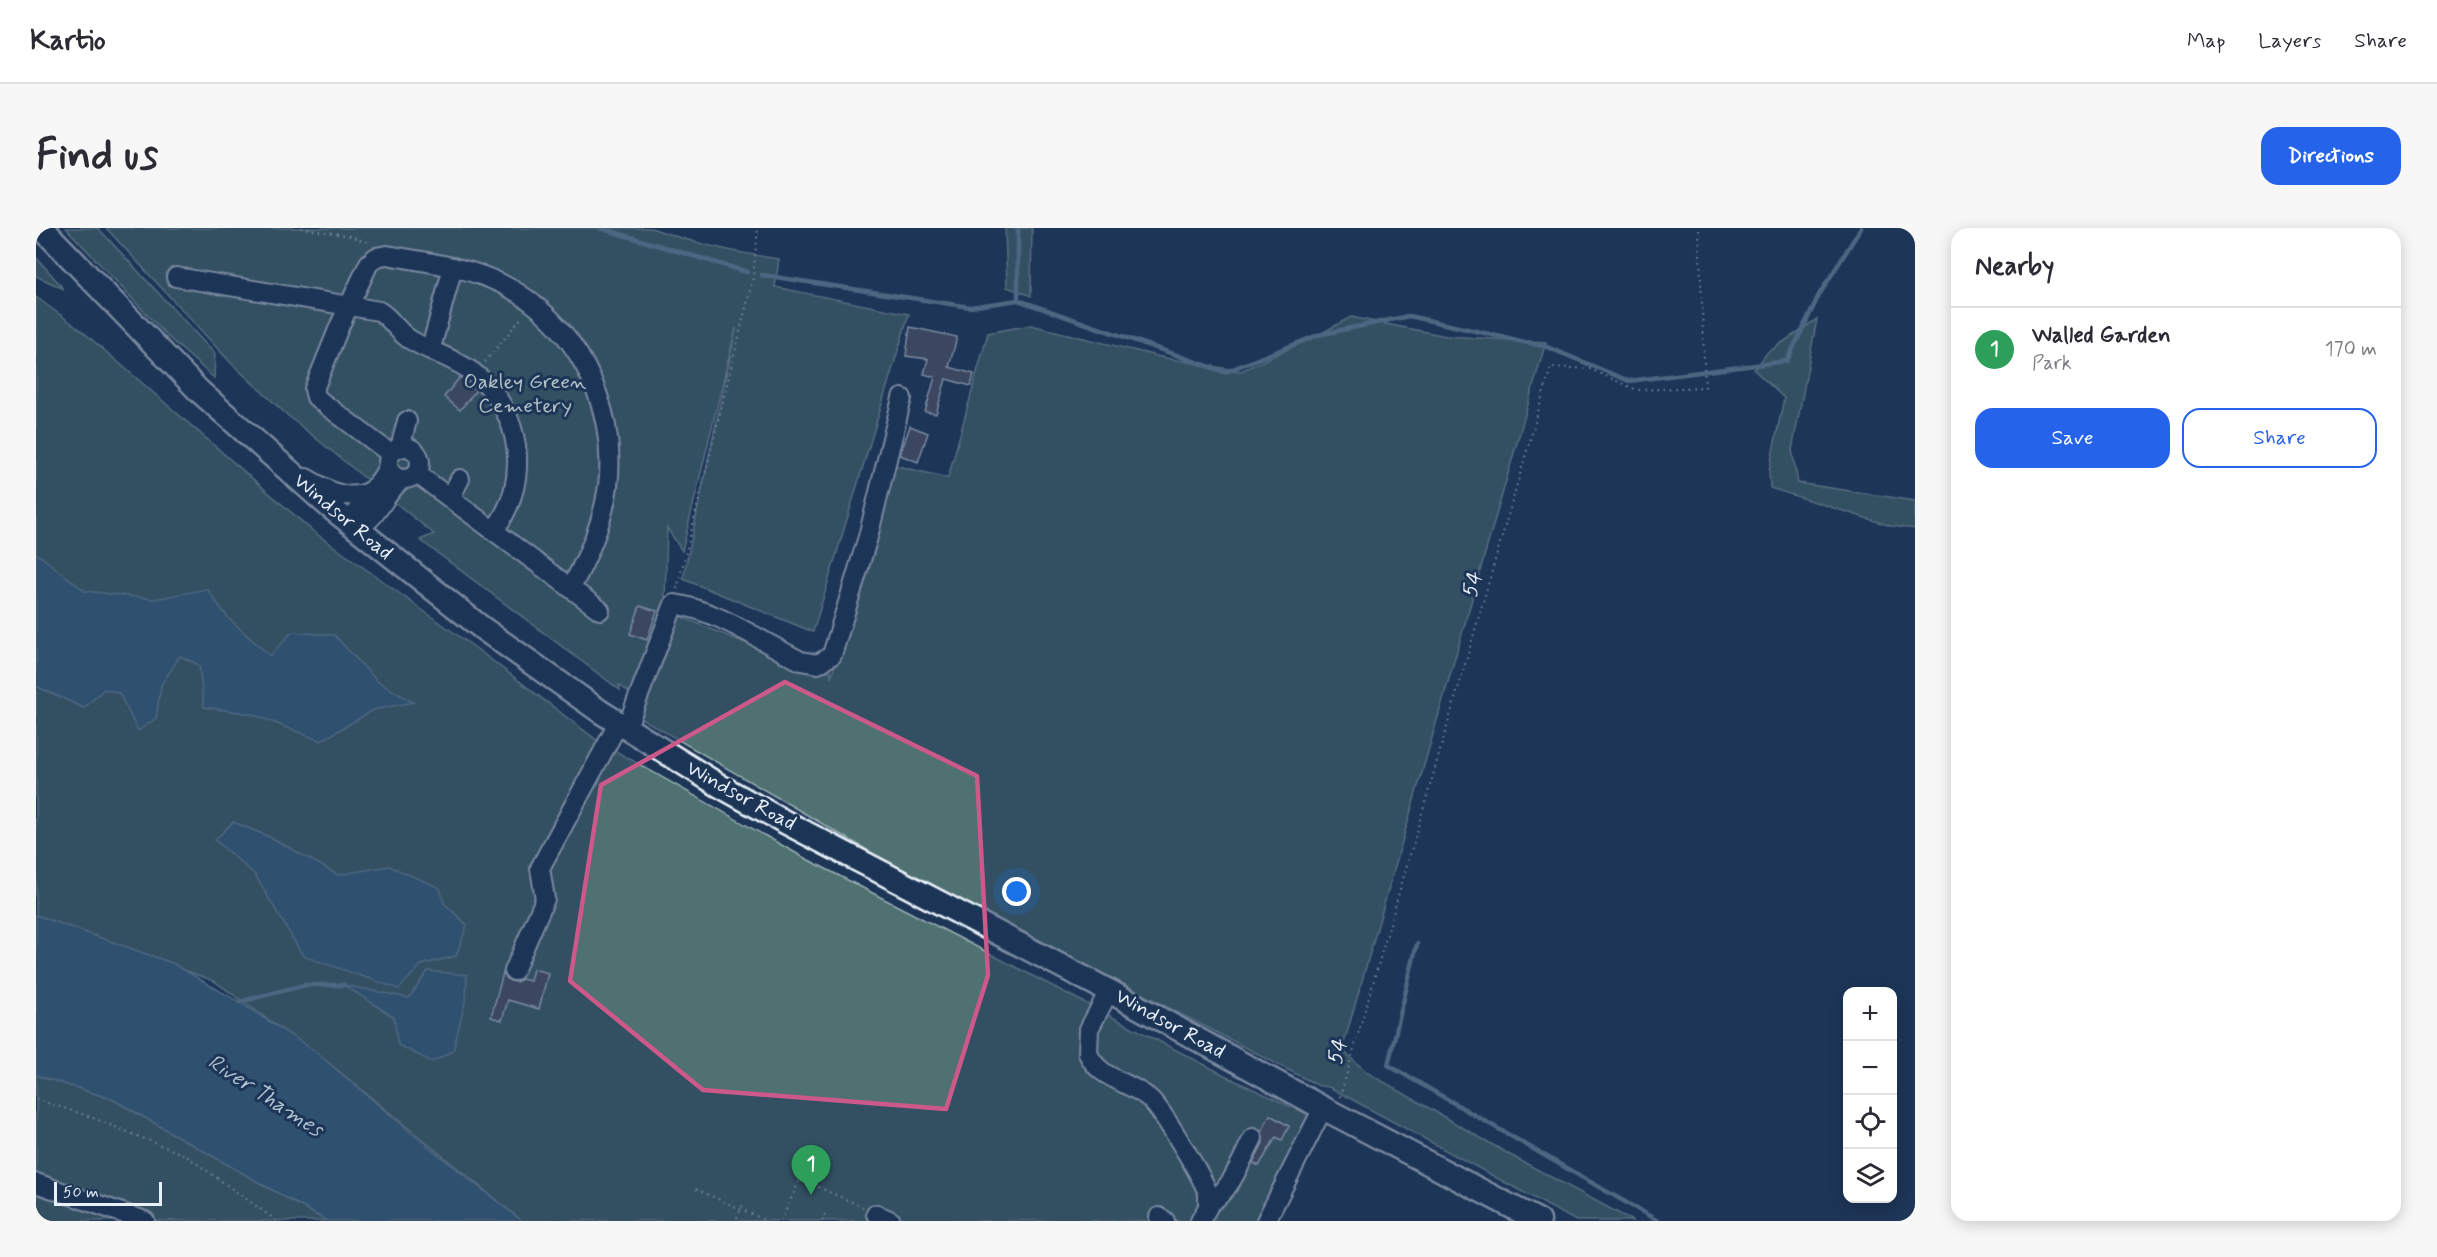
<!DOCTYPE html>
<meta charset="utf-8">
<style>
:root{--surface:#fff;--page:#f7f7f7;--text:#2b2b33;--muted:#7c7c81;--line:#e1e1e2;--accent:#2563eb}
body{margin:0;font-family:Mynerve,sans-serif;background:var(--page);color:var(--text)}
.controls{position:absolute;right:18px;bottom:18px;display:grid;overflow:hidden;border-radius:12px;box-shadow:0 3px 15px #0003}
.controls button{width:54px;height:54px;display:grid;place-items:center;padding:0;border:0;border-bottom:2px solid var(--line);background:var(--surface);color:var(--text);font:30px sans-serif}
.scale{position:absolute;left:18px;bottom:15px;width:108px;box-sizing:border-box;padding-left:6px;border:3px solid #e8f1f8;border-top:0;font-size:16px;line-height:21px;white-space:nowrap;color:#e8f1f8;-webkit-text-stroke:4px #1d3557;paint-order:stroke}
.you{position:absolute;left:981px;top:664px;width:21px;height:21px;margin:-15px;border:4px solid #fff;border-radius:50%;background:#1a73e8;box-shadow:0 0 0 9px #1a73e833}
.badge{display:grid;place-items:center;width:39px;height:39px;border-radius:50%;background:var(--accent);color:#fff;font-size:20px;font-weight:700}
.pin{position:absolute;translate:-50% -50px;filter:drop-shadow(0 2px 3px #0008)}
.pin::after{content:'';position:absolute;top:32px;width:21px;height:18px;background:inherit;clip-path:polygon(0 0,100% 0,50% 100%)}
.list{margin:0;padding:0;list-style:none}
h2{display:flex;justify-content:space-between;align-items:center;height:78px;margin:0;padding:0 24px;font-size:26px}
h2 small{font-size:20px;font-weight:400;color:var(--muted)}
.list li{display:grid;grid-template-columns:39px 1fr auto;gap:18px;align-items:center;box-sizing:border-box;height:84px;padding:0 24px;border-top:2px solid var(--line)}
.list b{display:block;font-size:22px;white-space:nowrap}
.list p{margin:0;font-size:20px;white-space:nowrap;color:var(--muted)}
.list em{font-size:20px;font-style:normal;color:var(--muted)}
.actions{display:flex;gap:12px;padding:18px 24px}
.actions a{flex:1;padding:14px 0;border:2px solid var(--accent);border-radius:18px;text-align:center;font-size:21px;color:var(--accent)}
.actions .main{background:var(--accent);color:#fff}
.icon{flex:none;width:33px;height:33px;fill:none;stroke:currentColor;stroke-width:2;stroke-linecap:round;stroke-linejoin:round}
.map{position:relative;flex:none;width:1879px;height:993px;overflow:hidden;border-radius:18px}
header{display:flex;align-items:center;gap:36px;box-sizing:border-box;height:84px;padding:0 30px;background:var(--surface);border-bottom:2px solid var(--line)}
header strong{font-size:28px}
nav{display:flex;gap:33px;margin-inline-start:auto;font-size:21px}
.intro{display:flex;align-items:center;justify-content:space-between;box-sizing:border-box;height:144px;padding:0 36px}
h1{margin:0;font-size:42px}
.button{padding:15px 27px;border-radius:18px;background:var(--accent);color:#fff;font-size:21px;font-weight:700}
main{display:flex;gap:36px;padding:0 36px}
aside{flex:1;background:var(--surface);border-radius:18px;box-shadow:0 3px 15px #0003}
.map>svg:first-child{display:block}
.green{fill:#507171;stroke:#9cb1b4;stroke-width:1.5}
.water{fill:#45718a;stroke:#86a4b6;stroke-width:1.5}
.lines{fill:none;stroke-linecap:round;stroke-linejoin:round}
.stream{stroke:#86a4b6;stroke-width:4.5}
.building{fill:#605c6d;stroke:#e8f1f8;stroke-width:1.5}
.minor-casing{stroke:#e8f1f8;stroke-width:22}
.major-casing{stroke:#e8f1f8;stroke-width:27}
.path{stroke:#e8f1f8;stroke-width:2;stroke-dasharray:1.5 4.5;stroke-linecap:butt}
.minor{stroke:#1d3557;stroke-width:18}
.major{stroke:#1d3557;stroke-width:22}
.marked{fill:none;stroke:#cd598a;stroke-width:4.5;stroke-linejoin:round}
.labels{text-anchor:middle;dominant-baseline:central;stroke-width:6;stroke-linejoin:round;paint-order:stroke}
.park-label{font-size:21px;fill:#b3c4c9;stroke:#1d3557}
.street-label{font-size:21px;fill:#e8f1f8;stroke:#1d3557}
.water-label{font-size:22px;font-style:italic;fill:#afc4d2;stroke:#1d3557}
</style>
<header>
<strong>Kartio</strong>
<nav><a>Map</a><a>Layers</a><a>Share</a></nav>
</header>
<div class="intro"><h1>Find us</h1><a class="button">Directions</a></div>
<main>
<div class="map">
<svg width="1879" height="993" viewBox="0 0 1879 993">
<rect width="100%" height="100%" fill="#1d3557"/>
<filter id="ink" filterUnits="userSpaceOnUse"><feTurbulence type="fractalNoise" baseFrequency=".0167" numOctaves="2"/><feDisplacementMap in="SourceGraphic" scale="12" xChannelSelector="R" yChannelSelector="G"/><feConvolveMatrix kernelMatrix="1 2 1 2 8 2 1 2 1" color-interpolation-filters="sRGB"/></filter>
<g filter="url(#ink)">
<!-- green -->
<g class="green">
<path d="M30 0H62L179 126 178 150 133 110Z"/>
<path d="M70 0H615C656 15 699 25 743 31L739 59 873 86 777 404 647 351 700 100 646 323 631 300 629 372 594 465 583 457 584 462 384 312 398 306 251 187 196 136Z"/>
<path d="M969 0H996L995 68 971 59Z"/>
<path d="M0 29 28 61 0 48Z"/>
<path d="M0 69 45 102 278 304 445 424 562 513 765 628 1200 853 1273 887 1221 988 1225 993H486L294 836 178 753 0 688Z"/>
<path d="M1315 89 1410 108 1510 114 1306 822 1332 845 1476 928 1597 993H1540L1293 859 1283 858 838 626 603 489 641 387 772 441 795 443V450L857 237 912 250 952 105 995 97 1129 130 1205 143 1282 107Z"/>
<path d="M1781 91 1756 222 1762 255 1879 273V301L1855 298 1734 260 1733 243 1748 170 1718 142 1731 125Z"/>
<path d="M0 847 76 871 291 993H0Z"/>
</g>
<!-- water -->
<g class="water">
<path d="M0 325 49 363 119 371 171 361 192 390 234 428 256 404 298 407 342 454 377 474 337 482 285 513 216 486 168 479 163 437 144 428 125 457 120 490 102 503 83 465 68 461 48 480 0 458Z"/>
<path d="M197 594 234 609 302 647 353 638 404 660 408 675 431 697 420 728 385 737 363 761 267 728 219 647 179 612Z"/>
<path d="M0 687 136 735 203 774 276 821 385 913 486 993H291L76 871 0 847Z"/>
<path d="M392 743 431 747 430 770 417 823 396 834 362 817 358 789 308 757 373 770Z"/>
</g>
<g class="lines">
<!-- stream -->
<g class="stream">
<path d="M564 0 711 44"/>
<path d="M726 47 934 79 982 72V0"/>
<path d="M982 72 1189 144 1282 107 1373 88 1511 119 1593 153 1751 133 1783 67 1825 0"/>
<path d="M1381 716 1352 837 1622 993"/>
<path d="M203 774 269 757H308"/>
</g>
</g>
<!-- building -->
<g class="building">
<path d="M874 99 921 109 913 139 938 146 935 158 910 151 900 186 889 184 899 149 888 146 892 131 870 128Z"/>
<path d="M424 149 440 162 424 182 408 169Z"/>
<path d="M874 198 892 205 882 234 864 227Z"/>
<path d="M604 378 621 383 611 412 594 406Z"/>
<path d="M497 741 512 745 503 781 472 772 466 792 455 789 467 745 474 753 480 754 486 751 494 753Z"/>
<path d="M1234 887 1253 898 1246 912 1240 909 1223 938 1217 935 1227 915 1226 903Z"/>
</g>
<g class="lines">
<defs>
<g id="minor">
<path d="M140 49 343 83C355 90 361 103 373 111 394 124 419 130 438 145 487 183 495 255 458 302"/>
<path d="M395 120 417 39"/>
<circle cx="368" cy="235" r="16"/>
<path d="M364 220 371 193"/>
<path d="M355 226 287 175 280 169 278 161 304 97 333 35 340 29 351 27C389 34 430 38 466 56 539 92 582 177 572 258 567 295 552 328 535 360"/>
<path d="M352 237C344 263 318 266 319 300 342 293 347 265 367 251"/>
<path d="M380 245 564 382"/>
<path d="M270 250C290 261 307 273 331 265"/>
<path d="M414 270 424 251"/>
<path d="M590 501 638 376C681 382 726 414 765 433L782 436 796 427 832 309 866 170"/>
<path d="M478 743 509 671 504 640 582 496"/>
<path d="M1073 763 1053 801 1052 825C1063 852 1094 853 1114 871 1127 883 1165 947 1172 965V979L1164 993"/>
<path d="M0 955 109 993"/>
<path d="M1173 975C1195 964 1206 930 1217 910"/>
<path d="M840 986 855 993"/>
<path d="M1123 989 1129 993"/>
<path d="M1230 993 1287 880"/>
</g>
<path id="major" d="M6 0 163 163 294 279 446 400 565 484 684 558 749 594 1073 763 1287 880 1503 993"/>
</defs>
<!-- minor casing -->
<use href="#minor" class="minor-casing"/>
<!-- major casing -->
<use href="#major" class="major-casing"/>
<!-- path -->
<g class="path">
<path d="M265 0 314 8 333 15"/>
<path d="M449 134 487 88"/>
<path d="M641 361 717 50 722 0"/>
<path d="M1304 869 1515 139 1554 141 1601 162 1669 159 1663 0"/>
<path d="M0 871 52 888 149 927 241 993"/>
<path d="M660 961 731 993"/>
<path d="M701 990 708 974"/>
<path d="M745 993 764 951 827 979"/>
<path d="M786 993 789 986"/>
</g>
<!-- minor -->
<use href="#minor" class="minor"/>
<!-- major -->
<use href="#major" class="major"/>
</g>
</g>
<!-- marked area -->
<path d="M0 0H1879V993H0ZM749 454 941 548 952 747 910 881 667 862 534 753 565 557Z" fill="#1d3557" fill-opacity=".55" fill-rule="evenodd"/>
<path class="marked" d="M749 454 941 548 952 747 910 881 667 862 534 753 565 557Z"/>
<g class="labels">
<!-- park labels -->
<g class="park-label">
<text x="489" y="154">Oakley Green<tspan x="489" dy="24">Cemetery</tspan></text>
</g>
<!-- street labels -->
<g class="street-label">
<text transform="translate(307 289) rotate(40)">Windsor Road</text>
<text transform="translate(1437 356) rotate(-74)">54</text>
<text transform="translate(705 568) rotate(29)">Windsor Road</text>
<text transform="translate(1134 796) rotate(29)">Windsor Road</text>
<text transform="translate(1302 823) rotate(-74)">54</text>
</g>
<!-- water labels -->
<g class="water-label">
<text transform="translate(229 868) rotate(33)">River Thames</text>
</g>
</g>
</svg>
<div class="controls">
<button>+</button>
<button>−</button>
<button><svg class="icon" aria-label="locate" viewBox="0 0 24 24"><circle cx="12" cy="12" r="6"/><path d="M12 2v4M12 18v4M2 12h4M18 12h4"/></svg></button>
<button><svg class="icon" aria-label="layers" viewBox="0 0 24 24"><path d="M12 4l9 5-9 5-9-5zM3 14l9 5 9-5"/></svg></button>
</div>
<div class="scale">50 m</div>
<div class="you"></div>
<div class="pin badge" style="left:775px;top:967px;background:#2e9e5b">1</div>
</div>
<aside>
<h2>Nearby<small></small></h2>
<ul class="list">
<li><span class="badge" style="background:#2e9e5b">1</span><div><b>Walled Garden</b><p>Park</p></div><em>170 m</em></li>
</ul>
<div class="actions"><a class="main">Save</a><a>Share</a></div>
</aside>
</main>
